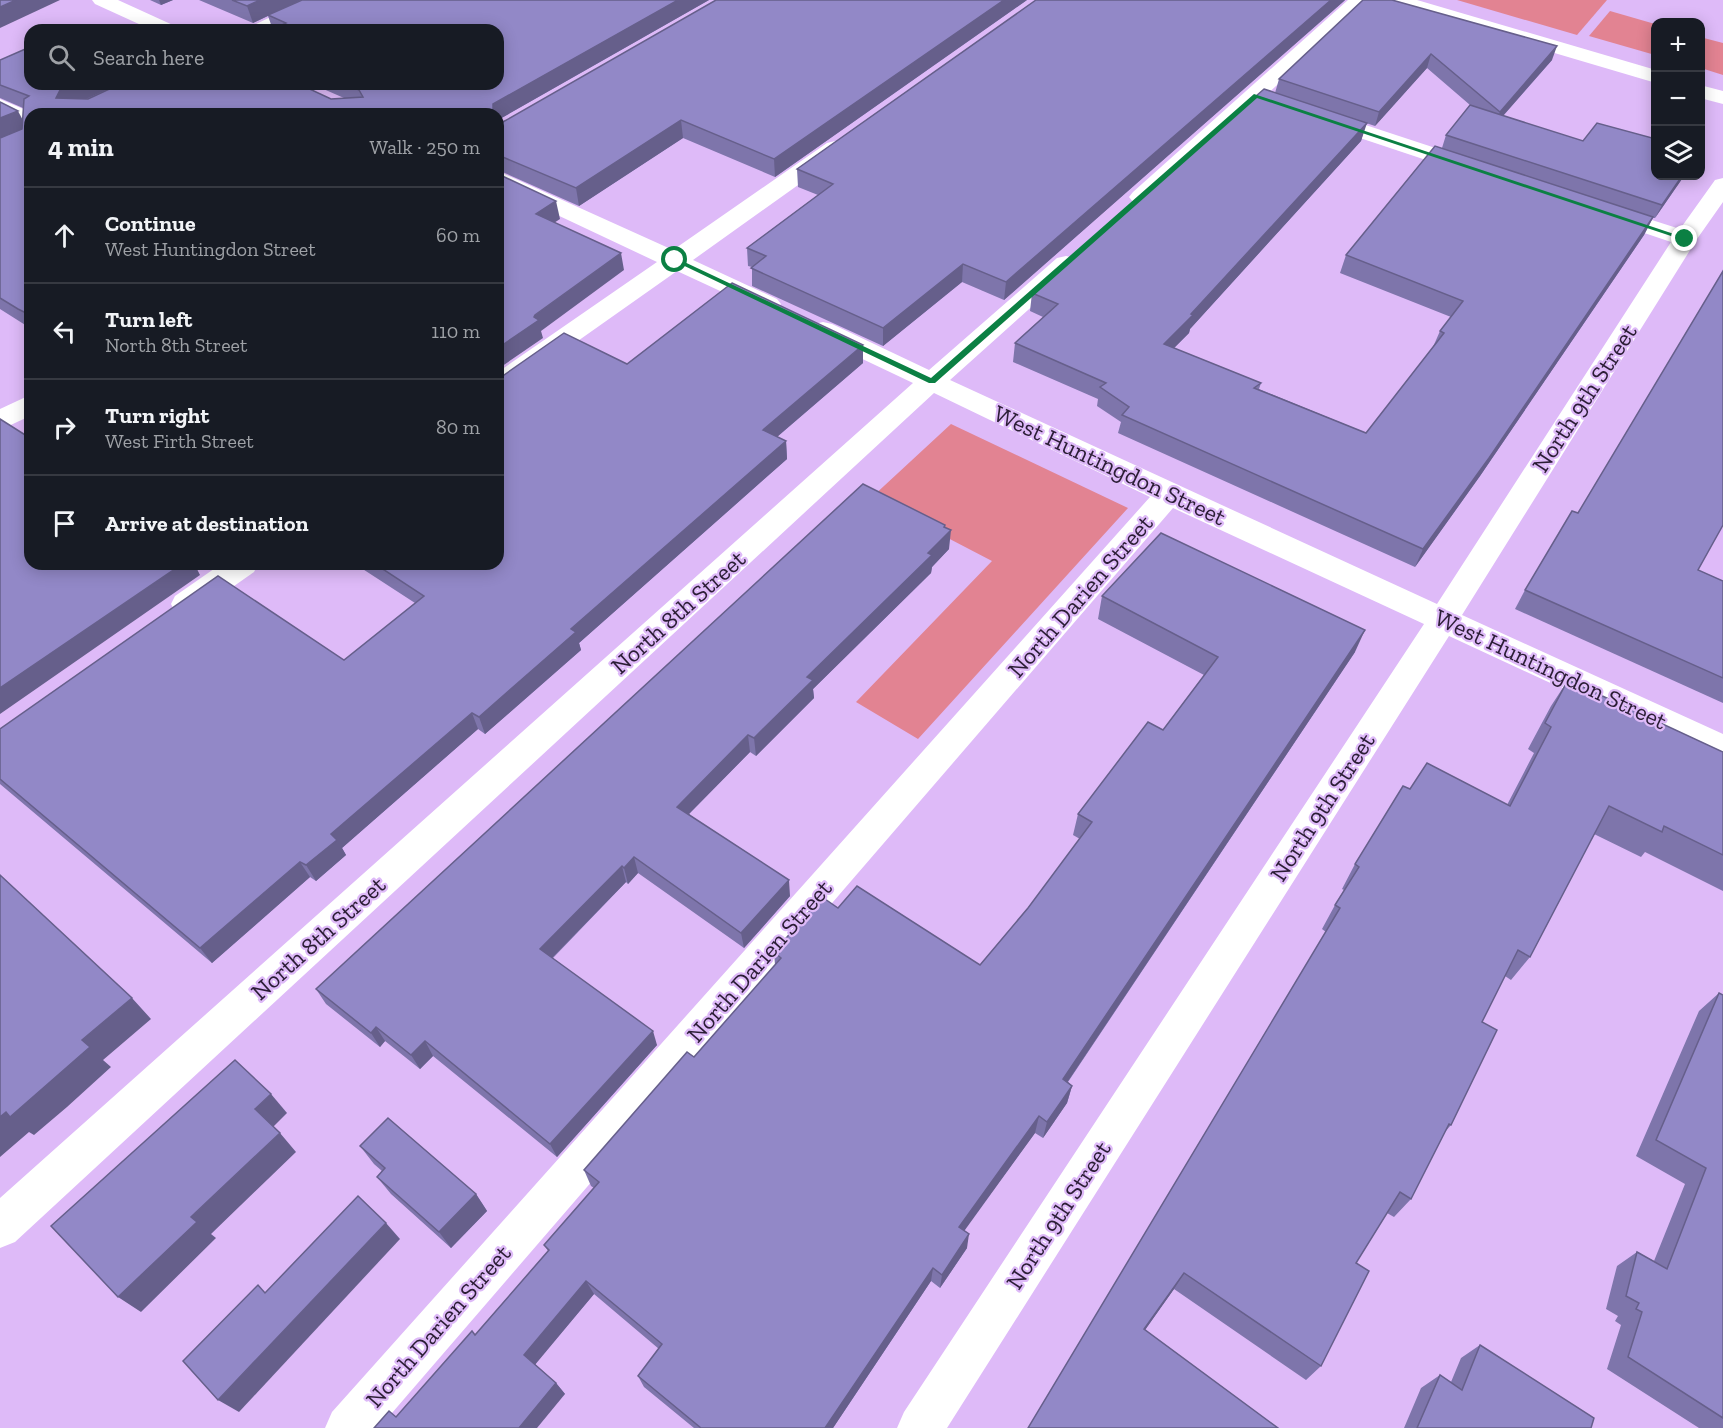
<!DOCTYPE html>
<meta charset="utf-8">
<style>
:root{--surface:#171b24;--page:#20242c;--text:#f1f3f6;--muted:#9ea1a6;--line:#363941}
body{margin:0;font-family:"Zilla Slab",serif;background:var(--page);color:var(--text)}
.controls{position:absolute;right:18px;top:18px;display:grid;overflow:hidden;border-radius:12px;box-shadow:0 3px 15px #0003}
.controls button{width:54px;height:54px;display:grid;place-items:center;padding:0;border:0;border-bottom:2px solid var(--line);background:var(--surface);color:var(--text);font:30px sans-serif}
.stop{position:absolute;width:18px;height:18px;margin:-14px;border:4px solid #0b8043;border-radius:50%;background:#fff}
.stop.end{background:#0b8043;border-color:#fff;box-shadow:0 2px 6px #0008}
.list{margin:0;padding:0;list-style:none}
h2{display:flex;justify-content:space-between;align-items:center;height:78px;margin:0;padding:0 24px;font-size:26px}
h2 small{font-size:20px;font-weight:400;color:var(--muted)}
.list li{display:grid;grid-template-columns:39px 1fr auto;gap:18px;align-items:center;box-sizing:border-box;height:96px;padding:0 24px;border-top:2px solid var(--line)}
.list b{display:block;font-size:22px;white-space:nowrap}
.list p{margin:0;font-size:20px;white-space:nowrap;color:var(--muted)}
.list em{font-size:20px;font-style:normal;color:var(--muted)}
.icon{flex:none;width:33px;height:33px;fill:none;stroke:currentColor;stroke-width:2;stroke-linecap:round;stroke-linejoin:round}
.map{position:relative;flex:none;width:1723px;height:1428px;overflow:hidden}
.search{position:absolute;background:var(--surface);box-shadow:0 3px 15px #0003;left:24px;top:24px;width:480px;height:66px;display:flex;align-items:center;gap:15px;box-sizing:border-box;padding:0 21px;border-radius:18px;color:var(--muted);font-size:22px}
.panel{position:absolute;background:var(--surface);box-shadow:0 3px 15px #0003;left:24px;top:108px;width:480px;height:462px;border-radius:18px}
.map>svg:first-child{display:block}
.green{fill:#e28392}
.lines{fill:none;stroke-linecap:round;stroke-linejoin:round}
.minor{fill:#fff;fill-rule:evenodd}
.wall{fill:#7e75ab;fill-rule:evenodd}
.shaded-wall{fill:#665f8b}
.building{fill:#9288c7;stroke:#665f8b;stroke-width:1.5}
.route{fill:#0b8043}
.labels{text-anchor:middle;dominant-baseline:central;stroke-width:4.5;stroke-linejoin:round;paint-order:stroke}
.street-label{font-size:24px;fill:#2b1d35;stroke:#debaf8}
</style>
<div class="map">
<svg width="1723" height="1428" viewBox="0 0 1723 1428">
<rect width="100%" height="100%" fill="#debaf8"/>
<!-- green -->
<g class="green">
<path d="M1457 0H1607L1577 35Z"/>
<path d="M1610 11 1655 24V55L1589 36Z"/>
<path d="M1700 37 1723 43V75L1701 68Z"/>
<path d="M951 424 1128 508 918 739 856 702 992 561 871 498Z"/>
</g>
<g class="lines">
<!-- minor -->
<g class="minor">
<path d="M92 0H118L175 26 178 30H152L95 4Z"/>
<path d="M306 0H332L329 4 275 30H249L252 26Z"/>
<path d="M1348 0H1370L1149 202 1141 204 1133 202 1129 197 1133 192Z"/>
<path d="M1386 0H1417L1656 70V83L1389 4Z"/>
<path d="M1700 85 1723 91V104L1700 98Z"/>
<path d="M0 99 35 114H30V127L0 113Z"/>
<path d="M1320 110 1478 162 1481 167 1478 172 1470 174 1462 172 1312 122 1309 117 1312 112Z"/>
<path d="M835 141 843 143 846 148 843 153 693 260 777 299 781 304 777 309 768 312 759 309 677 271 507 391 498 394V372L657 262 498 187V171L673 250 827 143Z"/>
<path d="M1723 178V202L1697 239 1462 615 1723 734V763L1449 636 947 1428H897L904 1412 1424 624 1173 508 379 1428H325L332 1412 1150 497 934 393 15 1242 0 1248V1198L913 383 814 336 810 330 814 324 823 322 832 324 929 370 1057 258 1066 256 1075 258 1078 263 1075 268 950 380 1437 604 1671 242 1597 217 1593 212 1597 207 1605 205 1680 229 1715 180Z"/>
<path d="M30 395V416L0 430V409Z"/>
<path d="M221 564H258L254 572 197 612 186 615 175 612 171 604 175 596Z"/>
</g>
</g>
<!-- wall -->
<g class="wall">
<path d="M150 0H173L161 5Z"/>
<path d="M199 0H709L498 120V114H30V328L0 309V102L23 120V108L0 98V60L117 85 150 86 331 99 344 98 312 84H498L273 30 268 16 253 23Z"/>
<path d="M1027 0 775 177 683 138 579 206 498 170V122Z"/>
<path d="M1036 0H1345L1344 1 1004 300 962 282 883 346 752 286V267L748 266 747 248 818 195 798 187 797 169Z"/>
<path d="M1363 0 1552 60 1503 116 1684 176 1655 218H1653L1644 235 1480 476 1415 567 1118 433 1121 422 1097 406 1098 399 1013 362 1015 343 1043 317 1030 311 1032 293 1275 93 1279 79ZM1427 68 1470 105 1446 135 1442 148 1346 255 1340 273 1451 317 1440 331 1433 347 1366 433 1259 389 1261 383 1174 348 1189 333 1190 329 1361 141 1366 123 1375 126Z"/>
<path d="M863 363 777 437 786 441 787 459 579 643 581 650 485 734 478 729 342 848 346 855 316 881 310 877 212 963 0 784V729L344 660 415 603 355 564H498L627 364Z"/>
<path d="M945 525 949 549 932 567 931 573 813 689 814 698 756 756 750 752 689 814 790 896 744 948 638 873 628 884 626 882 553 958 657 1045 557 1157 433 1056 420 1069 385 1041 380 1047 326 1004 316 989Z"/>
<path d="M1698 570 1723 581V703L1515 609 1525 590Z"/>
<path d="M1102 596 1355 652 1068 1082 1072 1086 1067 1103 1043 1138 1035 1133 964 1230 967 1248 940 1288 931 1281 833 1428H694L644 1387 638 1376 659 1349 594 1294 535 1364 556 1383 565 1394 374 1428 397 1416 475 1335 548 1251 544 1245 594 1188 591 1186 584 1170 694 1057 775 965 774 952 838 908 980 965 1028 908 1080 839 1073 835 1078 814 1163 730 1204 675 1098 619Z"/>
<path d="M1568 680 1723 752V891L1645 852 1641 857 1594 834 1530 957 1511 980 1505 976 1482 1022 1451 1125 1444 1133 1411 1199 1394 1217 1387 1213 1356 1263 1321 1366 1306 1380 1174 1289 1145 1330 1028 1428 1326 932 1322 929 1335 905 1344 890 1342 889 1355 864 1410 789 1507 805 1534 753 1528 749 1551 706Z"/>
<path d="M1719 993 1723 995V1428H1699L1607 1369 1621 1325 1615 1321 1618 1316 1606 1309 1617 1266 1637 1252 1654 1261 1685 1184 1636 1156 1699 1011Z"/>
<path d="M360 1146 476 1194 487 1211 451 1248 391 1194 377 1177 382 1171 374 1164Z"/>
<path d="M1480 1345 1591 1428H1404L1421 1388 1440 1375 1451 1382 1461 1358Z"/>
</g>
<!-- shaded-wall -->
<g class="shaded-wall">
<path d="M16 0H60L0 28V7Z"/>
<path d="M159 0H173L161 5Z"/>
<path d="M260 0H301L253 23 247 6Z"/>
<path d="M678 0H709L498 120V114H493V104Z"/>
<path d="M1004 0H1027L775 177 774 159Z"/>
<path d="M1331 0H1345L1344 1 1004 300 1006 282Z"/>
<path d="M1557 46 1552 60 1494 126 1500 112Z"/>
<path d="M1431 54 1427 68 1375 126 1379 112Z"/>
<path d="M73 84H117V85L68 107 56 98 60 90Z"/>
<path d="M18 111 27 128 0 140V118Z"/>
<path d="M681 120 683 138 579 206 576 188Z"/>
<path d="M1367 123 1361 141 1190 329 1189 333 1160 362 1164 344Z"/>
<path d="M1682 176H1684L1655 218 1662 205Z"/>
<path d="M556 201 560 219 540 232 536 214Z"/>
<path d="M1653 217 1644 235 1480 476 1415 567 1423 549Z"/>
<path d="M621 253 624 270 541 331 543 338 498 369V348L534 317 535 315Z"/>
<path d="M963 264 962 282 883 346V328Z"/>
<path d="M863 345V363L764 448 763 430Z"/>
<path d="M786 441 787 459 579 643 581 650 485 734 479 717 571 629Z"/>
<path d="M945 525 944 537 951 530 949 549 932 567 931 573 813 689 814 698 756 756 754 738 807 677 928 553Z"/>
<path d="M182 564H198L200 567 197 569 200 575 0 714V688Z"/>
<path d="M1365 630 1355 652 1058 1096 1063 1079Z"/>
<path d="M472 713 478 729 342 848 346 855 316 881 306 865 331 834Z"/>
<path d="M748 735 750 752 680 823 677 807Z"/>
<path d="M634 857 638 873 628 884 624 868Z"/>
<path d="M300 862 310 877 212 963 200 948Z"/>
<path d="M622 866 626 882 546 964 540 949Z"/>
<path d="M789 880 790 896 744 948 741 933Z"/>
<path d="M132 998 151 1019 103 1060 111 1067 67 1107 34 1135 29 1132 0 1157V1117L82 1040Z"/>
<path d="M376 1027 385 1041 380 1047 371 1033Z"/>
<path d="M653 1031 657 1045 557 1157 550 1144Z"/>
<path d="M425 1041 433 1056 420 1069 411 1055Z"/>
<path d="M1072 1086 1067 1103 1043 1138 1047 1122Z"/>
<path d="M271 1094 287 1113 272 1128 255 1109Z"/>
<path d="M1039 1116 1035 1133 957 1241 959 1227Z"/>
<path d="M280 1133 296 1152 211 1234 216 1238 141 1312 118 1297 191 1217Z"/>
<path d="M476 1194 487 1211 451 1248 439 1232Z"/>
<path d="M386 1223 400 1239 239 1412 218 1400Z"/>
<path d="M969 1234 967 1248 940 1288 942 1275Z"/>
<path d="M933 1268 931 1281 833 1428H825Z"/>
<path d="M1184 1273 1174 1289 1135 1344 1144 1329Z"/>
<path d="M586 1281 594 1294 534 1366 524 1355Z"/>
<path d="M556 1383 565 1394 537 1428H519Z"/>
</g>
<!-- building -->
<g class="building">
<path d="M0 0H16L0 7Z"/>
<path d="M232 0H260L247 6Z"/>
<path d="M302 0H678L493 104V114H30V315L18 309 0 298V138L22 129 24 99 29 96 0 85V60L30 47V84H73L60 90 56 98 88 99 120 84H144L150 86 155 84H299L331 99 363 97 359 90 346 84H498V30H272L286 23 268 15Z"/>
<path d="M716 0H1004L774 159 681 120 576 188 498 155V122H503Z"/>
<path d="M1036 0H1331L1006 282 963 264 883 328 751 268 766 256 747 248 833 184 797 169Z"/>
<path d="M1363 0H1392L1557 46 1500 112 1431 54 1379 112 1279 79Z"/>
<path d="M1264 89 1367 123 1191 314 1193 315 1164 344 1261 383 1254 388 1366 433 1444 333 1440 331 1463 301 1346 255 1435 146 1653 217 1489 458 1423 549 1122 415 1129 407 1100 387 1106 383 1015 343 1058 304 1032 293Z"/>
<path d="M0 102 18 111 0 118Z"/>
<path d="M1470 105 1583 141 1597 123 1656 139V176H1682L1662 205 1446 135Z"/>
<path d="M498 174 556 201 536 214 621 253 535 315 534 317 539 320 498 348Z"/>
<path d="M1723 271V525L1698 570 1723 581V678L1525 590 1572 511 1578 513Z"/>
<path d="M732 283 863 345 763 430 786 441 571 629 576 632 479 717 472 713 331 834 337 840 306 865 300 862 200 948 0 779V729L218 576 344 660 424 596 375 564H498V376L504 375 564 333 627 364Z"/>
<path d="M0 419 30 438V564H182L0 688Z"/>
<path d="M863 484 945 525 944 527 951 530 928 553 932 555 807 677 813 680 754 738 748 735 677 807 789 880 741 933 634 857 624 868 622 866 540 949 653 1031 550 1144 425 1041 411 1055 376 1027 371 1033 316 989Z"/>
<path d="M1161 533 1365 630 1063 1079 1072 1086 1047 1122 1039 1116 959 1227 969 1234 942 1275 933 1268 825 1428H701L638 1376 662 1344 586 1281 524 1355 556 1383 519 1428H374L389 1411 396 1417 472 1331 475 1335 549 1250 544 1245 599 1182 584 1170 687 1052 694 1057 781 958 774 952 822 897 838 908 857 886 980 965 1028 908 1092 822 1078 814 1148 722 1163 730 1218 657 1102 596Z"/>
<path d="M1568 680 1723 752V855L1664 826 1662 832 1609 806 1530 957 1518 950 1482 1022 1497 1030 1451 1125 1449 1124 1411 1199 1400 1192 1356 1263 1369 1271 1321 1366 1184 1273 1144 1329 1278 1428H1028L1340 908 1335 905 1359 867 1355 864 1403 786 1410 789 1427 763 1510 806 1551 727 1545 723Z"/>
<path d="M0 875 132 998 82 1040 90 1047 10 1117 6 1112 0 1117Z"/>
<path d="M1719 993 1723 995V1418L1628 1357 1642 1312 1636 1309 1639 1303 1626 1296 1637 1252 1667 1269 1706 1168 1656 1140Z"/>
<path d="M235 1060 271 1094 255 1109 280 1133 191 1217 197 1222 118 1297 51 1226Z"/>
<path d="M388 1118 476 1194 439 1232 377 1177 385 1168 360 1146Z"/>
<path d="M358 1196 386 1223 218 1400 183 1361 258 1285 265 1293Z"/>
<path d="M1480 1345 1594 1418 1591 1428H1417L1440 1375 1462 1390Z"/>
</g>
<!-- route -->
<path class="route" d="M1254 94 1689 239 1683 240 1257 98 935 383H929L672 260 678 259 931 378Z"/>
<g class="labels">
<!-- street labels -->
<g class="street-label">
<text transform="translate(1584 398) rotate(-57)">North 9th Street</text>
<text transform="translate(1110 465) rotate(25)">West Huntingdon Street</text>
<text transform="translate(1080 596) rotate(-49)">North Darien Street</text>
<text transform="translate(678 612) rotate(-42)">North 8th Street</text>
<text transform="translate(1551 669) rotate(25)">West Huntingdon Street</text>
<text transform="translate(1322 807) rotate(-57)">North 9th Street</text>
<text transform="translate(318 938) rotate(-42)">North 8th Street</text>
<text transform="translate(759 961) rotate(-49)">North Darien Street</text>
<text transform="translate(1058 1215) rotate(-57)">North 9th Street</text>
<text transform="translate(438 1326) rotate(-49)">North Darien Street</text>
</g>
</g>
</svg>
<div class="controls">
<button>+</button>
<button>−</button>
<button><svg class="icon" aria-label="layers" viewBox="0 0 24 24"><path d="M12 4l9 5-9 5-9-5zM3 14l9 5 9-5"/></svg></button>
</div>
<div class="stop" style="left:675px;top:260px"></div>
<div class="stop end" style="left:1685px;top:239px"></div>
<div class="search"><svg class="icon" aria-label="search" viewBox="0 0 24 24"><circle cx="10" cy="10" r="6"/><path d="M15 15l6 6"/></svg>Search here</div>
<section class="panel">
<h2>4 min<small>Walk · 250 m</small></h2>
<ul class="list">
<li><svg class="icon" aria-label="ahead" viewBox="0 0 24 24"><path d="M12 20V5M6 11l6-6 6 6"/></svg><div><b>Continue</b><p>West Huntingdon Street</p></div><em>60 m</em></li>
<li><svg class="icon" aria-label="left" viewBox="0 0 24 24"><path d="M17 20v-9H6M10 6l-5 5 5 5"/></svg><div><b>Turn left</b><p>North 8th Street</p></div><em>110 m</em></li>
<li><svg class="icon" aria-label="right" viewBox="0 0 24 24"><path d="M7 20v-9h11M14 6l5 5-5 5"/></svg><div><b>Turn right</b><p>West Firth Street</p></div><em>80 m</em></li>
<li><svg class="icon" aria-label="arrive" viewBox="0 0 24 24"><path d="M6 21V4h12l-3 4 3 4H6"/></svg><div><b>Arrive at destination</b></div></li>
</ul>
</section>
</div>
